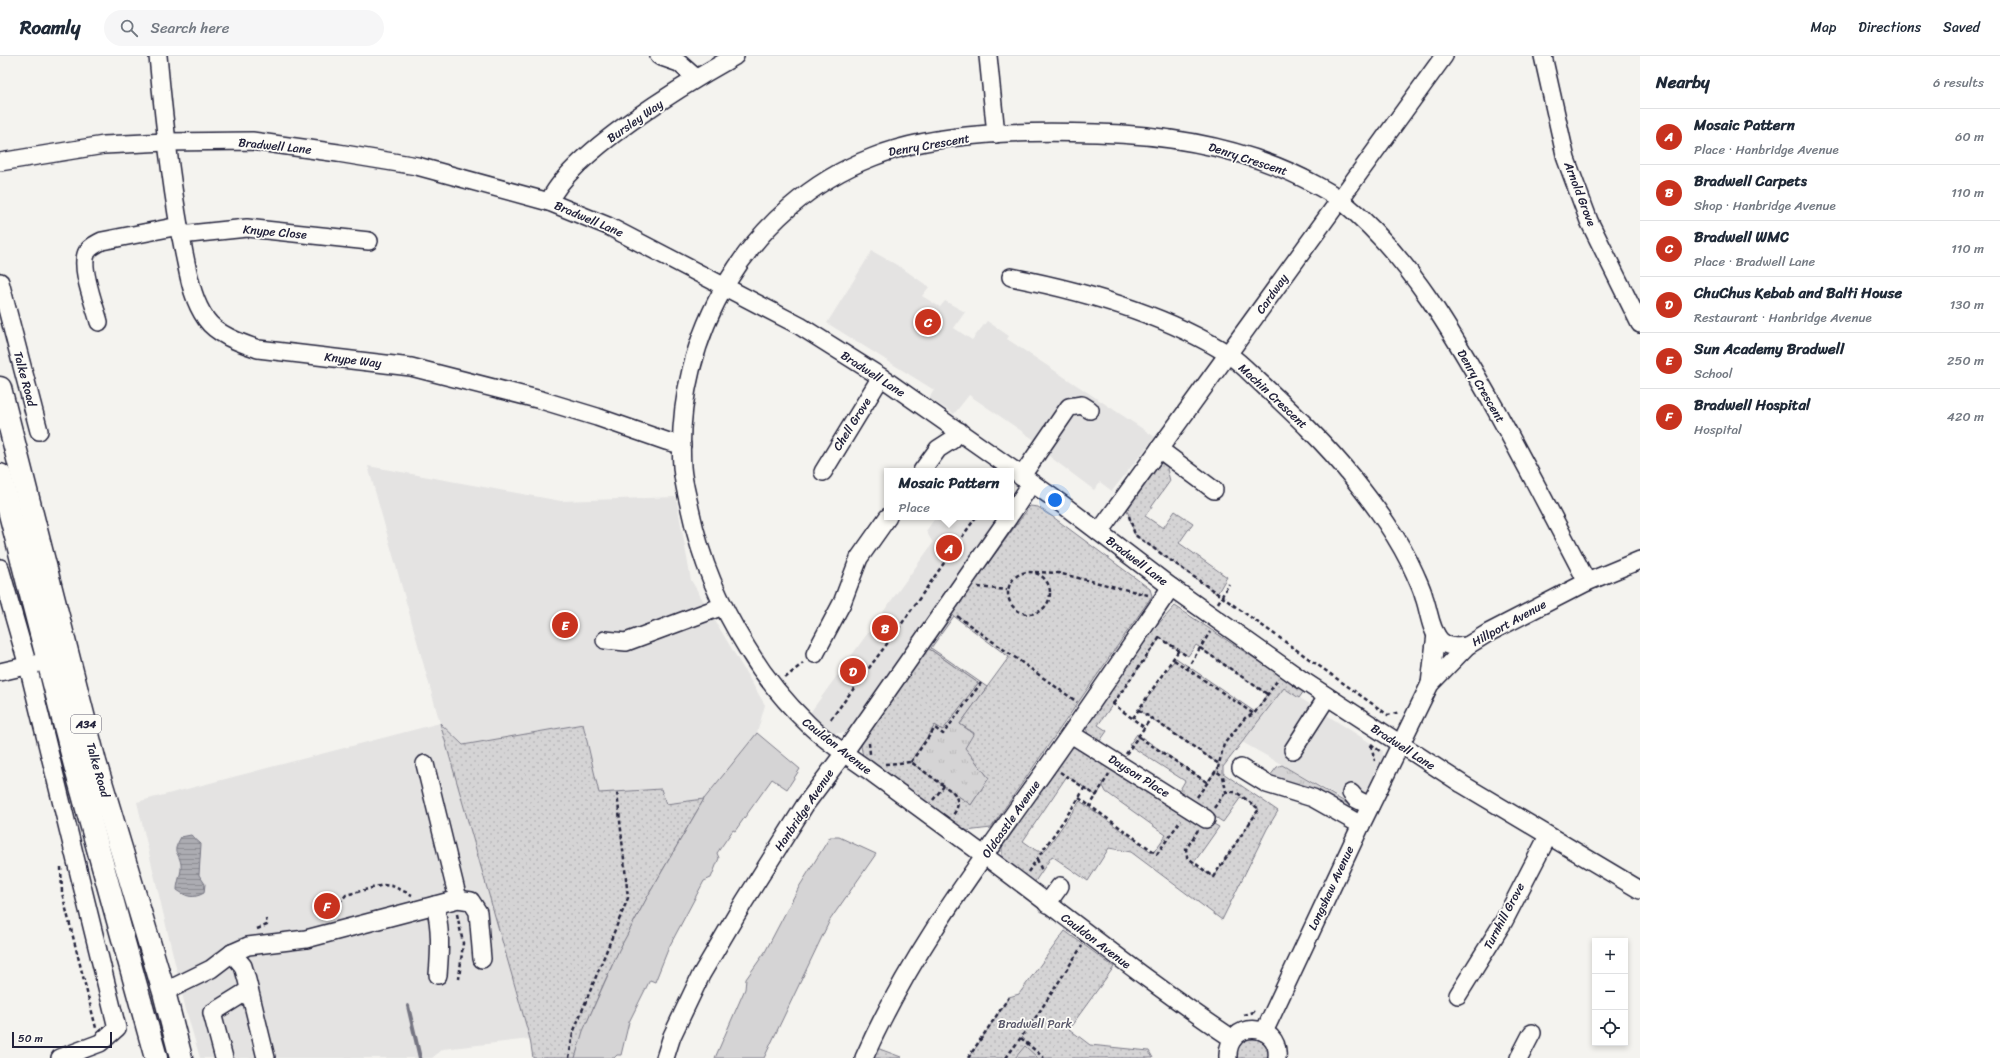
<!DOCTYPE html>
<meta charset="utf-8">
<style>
:root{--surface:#fff;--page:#f6f6f7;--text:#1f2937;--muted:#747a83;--line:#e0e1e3;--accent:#c8321e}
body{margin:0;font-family:Sriracha,sans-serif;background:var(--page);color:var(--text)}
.controls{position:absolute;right:12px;bottom:12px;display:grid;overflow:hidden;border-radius:0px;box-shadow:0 2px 6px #0003}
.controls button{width:36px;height:36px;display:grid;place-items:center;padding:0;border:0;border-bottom:1px solid var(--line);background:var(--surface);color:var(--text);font:20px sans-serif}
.scale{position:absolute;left:12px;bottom:10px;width:100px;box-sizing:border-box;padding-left:4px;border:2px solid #22223b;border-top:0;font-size:11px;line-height:14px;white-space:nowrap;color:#22223b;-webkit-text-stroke:3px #fdfcf7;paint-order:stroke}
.you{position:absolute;left:1055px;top:444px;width:14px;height:14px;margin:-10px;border:3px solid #fff;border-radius:50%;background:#1a73e8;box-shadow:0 0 0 6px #1a73e833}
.badge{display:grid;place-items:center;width:26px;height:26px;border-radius:50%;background:var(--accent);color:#fff;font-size:13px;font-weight:700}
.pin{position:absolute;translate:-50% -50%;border:2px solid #fff;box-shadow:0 1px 4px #0006}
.popup{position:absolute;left:884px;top:412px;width:130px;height:52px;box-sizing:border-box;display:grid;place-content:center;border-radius:0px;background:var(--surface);filter:drop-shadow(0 1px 3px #0005);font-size:13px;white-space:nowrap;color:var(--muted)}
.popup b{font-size:15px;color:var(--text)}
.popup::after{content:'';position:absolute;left:50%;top:100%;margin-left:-8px;border:8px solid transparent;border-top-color:var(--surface)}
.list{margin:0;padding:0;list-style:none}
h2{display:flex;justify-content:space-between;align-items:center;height:52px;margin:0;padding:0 16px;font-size:17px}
h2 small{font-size:13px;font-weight:400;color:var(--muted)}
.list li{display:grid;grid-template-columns:26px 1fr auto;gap:12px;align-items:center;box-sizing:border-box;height:56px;padding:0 16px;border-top:1px solid var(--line)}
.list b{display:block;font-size:15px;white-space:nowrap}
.list p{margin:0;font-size:13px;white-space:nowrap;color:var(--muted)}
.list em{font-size:13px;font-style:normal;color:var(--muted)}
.icon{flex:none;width:22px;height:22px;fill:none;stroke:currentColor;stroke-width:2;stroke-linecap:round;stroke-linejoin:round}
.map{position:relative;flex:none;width:1640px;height:1002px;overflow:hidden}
header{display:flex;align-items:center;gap:24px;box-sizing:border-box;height:56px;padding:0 20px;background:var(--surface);border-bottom:1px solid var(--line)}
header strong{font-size:19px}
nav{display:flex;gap:22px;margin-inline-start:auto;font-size:14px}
.search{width:280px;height:36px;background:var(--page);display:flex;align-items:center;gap:10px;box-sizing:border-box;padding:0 14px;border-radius:22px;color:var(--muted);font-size:15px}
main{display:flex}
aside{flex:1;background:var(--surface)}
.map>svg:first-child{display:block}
.built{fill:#e4e3e2}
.grass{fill:url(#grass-tufts);stroke:#7c7b88}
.park{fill:url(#park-dots);stroke:#7c7b88;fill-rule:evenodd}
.garden{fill:#d5d4d5;stroke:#7c7b88}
.water{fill:url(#water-rules);stroke:#757582}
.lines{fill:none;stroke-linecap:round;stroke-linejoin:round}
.stream{stroke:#757582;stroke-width:4}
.minor-casing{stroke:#22223b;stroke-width:20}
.highway-casing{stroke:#22223b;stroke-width:25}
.path{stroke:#22223b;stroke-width:2.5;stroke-dasharray:4 3;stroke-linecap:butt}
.minor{stroke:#fdfcf7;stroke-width:17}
.highway{stroke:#fdfcf7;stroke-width:22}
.labels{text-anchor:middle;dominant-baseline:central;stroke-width:3.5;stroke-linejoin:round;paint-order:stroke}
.shield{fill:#fdfcf7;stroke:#646373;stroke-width:1}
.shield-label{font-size:11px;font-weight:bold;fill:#22223b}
.street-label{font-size:12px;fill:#22223b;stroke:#fdfcf7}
.park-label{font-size:12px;fill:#585769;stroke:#fdfcf7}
</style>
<header>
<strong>Roamly</strong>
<div class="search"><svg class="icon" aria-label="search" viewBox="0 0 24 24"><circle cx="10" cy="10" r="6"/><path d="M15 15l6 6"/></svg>Search here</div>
<nav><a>Map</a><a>Directions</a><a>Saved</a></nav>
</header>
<main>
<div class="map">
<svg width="1640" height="1002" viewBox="0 0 1640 1002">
<defs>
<pattern id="grass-tufts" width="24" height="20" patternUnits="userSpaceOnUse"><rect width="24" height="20" fill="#d5d4d5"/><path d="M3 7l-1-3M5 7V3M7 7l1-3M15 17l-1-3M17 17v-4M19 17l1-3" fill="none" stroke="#b7b6b8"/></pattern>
<pattern id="park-dots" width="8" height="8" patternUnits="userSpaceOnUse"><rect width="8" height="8" fill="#d5d4d5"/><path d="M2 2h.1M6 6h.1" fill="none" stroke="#b7b6b8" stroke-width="1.8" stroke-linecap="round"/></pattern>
<pattern id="water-rules" width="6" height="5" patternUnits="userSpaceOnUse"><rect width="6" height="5" fill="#acacb2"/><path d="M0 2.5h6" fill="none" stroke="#8c8c92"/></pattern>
</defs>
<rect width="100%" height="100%" fill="#f4f3ef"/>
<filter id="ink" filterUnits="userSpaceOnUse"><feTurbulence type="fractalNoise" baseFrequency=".025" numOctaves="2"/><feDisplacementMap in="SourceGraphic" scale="8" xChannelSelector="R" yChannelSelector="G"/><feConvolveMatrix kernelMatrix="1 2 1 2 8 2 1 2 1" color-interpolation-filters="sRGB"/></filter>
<g filter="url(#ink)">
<!-- built -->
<g class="built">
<path d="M872 195 902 212 929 231 922 240 940 251 945 245 965 256 954 272 972 284 987 265 1009 280 1007 283 1155 381 1112 435 1100 426 1094 434 1033 388 1036 385 969 339 954 358 929 342 934 334 827 267Z"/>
<path d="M368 410 561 445 676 441 691 524 765 649 757 677 704 743 665 748 661 733 599 737 583 668 463 690 441 667 530 983 443 993 432 1002H200L186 954 137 746 440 667Z"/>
<path d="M936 461H1002L849 677H828L807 661 933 487 926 475Z"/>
<path d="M1283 631 1383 695 1382 706 1357 751 1242 686Z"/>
</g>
<!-- grass -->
<g class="grass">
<path d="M951 558 954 560 931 592 987 631 960 668 974 678 972 701 989 722 971 749 910 706 935 669 942 674 978 627 928 592Z"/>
<path d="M1282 709 1360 755 1355 763 1270 720 1277 711Z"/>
</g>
<!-- park -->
<g class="park">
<path d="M1161 407 1168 411 1167 413 1170 425 1145 460 1163 472 1175 455 1193 467 1179 487 1227 521 1217 538 1135 479 1127 454Z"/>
<path d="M1030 450 1038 451 1053 461 1150 533 1152 540 991 772 966 775 863 701 861 690 863 684 928 592 978 627 943 674 935 669 910 706 971 749 989 722 965 692 974 677 960 668 1009 601 951 558Z"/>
<path d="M1175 550 1304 635 1299 642 1284 632 1223 711V717L1278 755 1267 773 1222 864 1131 796 1109 792 1088 825 1052 800 1034 827 1002 803V788L1067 693 1074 691 1084 692 1219 771 1193 808 1213 821 1259 753 1241 741 1223 766 1178 737 1185 725 1129 689 1137 678 1207 726 1218 712 1219 708 1139 654 1176 602 1255 656 1267 638 1196 589 1188 600 1160 582 1098 669 1107 675 1098 688C1090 682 1086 678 1086 668L1149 575 1151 576ZM1067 720 1097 740 1105 725 1103 730 1106 736 1166 779 1153 797 1080 745 1045 795H1037L1023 785Z"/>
<path d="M440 667 463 689 583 668 599 737 661 733 666 748 704 743C656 826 604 910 575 1002H533L530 983Z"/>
<path d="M1065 875 1114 911 1069 973 1090 989 1149 995 1153 1002H969L1009 941 1019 938Z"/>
<path d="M157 940 174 1002H163L148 942Z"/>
<path d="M1254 980 1269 989 1271 1002H1234L1238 987Z"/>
<path d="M877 992 901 1001 900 1002H873Z"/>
</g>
<!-- garden -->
<g class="garden">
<path d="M757 677 800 713 787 733 772 723 735 775 733 774 717 797 719 802 711 822 704 825 669 891 655 926 650 924 629 966 621 999H617L614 1002H575L583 975 619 894 649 838 704 743Z"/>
<path d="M830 781H839L876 798 830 864 764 1002H715L745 933 746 923 765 896 799 831Z"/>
<path d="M1025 990 1038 1002H1015Z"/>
</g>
<!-- water -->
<path class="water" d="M191 779 201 788 199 819 205 828 204 837C193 843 187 841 177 834 177 825 182 817 181 808 178 793 171 799 181 781Z"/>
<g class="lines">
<!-- stream -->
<path class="stream" d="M408 950 420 1002"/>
<defs>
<g id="minor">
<path d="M158 0C164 66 171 132 184 197 189 220 192 243 206 263 217 279 241 287 258 293L411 311 541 344 597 361 666 385 682 389"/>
<path d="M659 0 679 7 696 22"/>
<path d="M988 0 996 78"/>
<path d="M1543 0 1566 103 1589 165 1640 268"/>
<path d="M0 106 104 89 166 86 252 85 338 97 417 110 549 146 608 170 800 270 881 321 1062 448 1171 531 1302 624 1462 728 1640 834"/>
<path d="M549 146C570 97 687 27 735 0"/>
<path d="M180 179 247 172 369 185"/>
<path d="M1011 221C1083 235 1165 258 1228 298 1240 306 1252 319 1263 329 1294 358 1325 387 1352 421 1376 451 1399 482 1415 518 1418 525 1422 533 1424 541 1429 554 1430 574 1440 584 1447 592 1458 591 1467 590"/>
<path d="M0 226 39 375"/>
<path d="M99 266C95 250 79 211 87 196 90 191 96 188 102 185L179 170"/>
<path d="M1159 393 1214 434"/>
<path d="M922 415 938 393 952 384 959 375"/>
<path d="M823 416 881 321"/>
<path d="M1021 421 1069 351 1082 349 1090 354"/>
<path d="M1011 458 1031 428"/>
<path d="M1099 476 1444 0"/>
<path d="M0 512 28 610 117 972 100 987 60 1002"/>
<path d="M605 584 626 586 723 550"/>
<path d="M815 598 842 547 859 502 888 461"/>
<path d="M0 616 39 607"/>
<path d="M1430 628 1436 578"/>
<path d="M1071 678 1206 763"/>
<path d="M1293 694 1327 641"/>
<path d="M425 708 458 843"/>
<path d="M1241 712 1267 728 1313 742 1361 769"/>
<path d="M1351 737 1356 743 1370 750"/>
<path d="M1047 848 1060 830"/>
<path d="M435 849C441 872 440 895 438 919"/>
<path d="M232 897 243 910 247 924 266 1002"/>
<path d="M164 936 211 913 232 897 248 890 306 883 458 843 471 845 478 856 482 903"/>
<path d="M1458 939 1504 865 1548 780"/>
<path d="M1264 976 1361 769 1430 628 1467 590 1488 577 1587 526 1640 504"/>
<path d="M1233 983C1146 925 1065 859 981 797 943 769 905 741 868 714 847 699 825 685 808 668 784 645 764 620 747 592 719 547 701 505 690 453 687 439 683 425 682 411 674 280 749 149 873 101 937 75 1028 75 1097 77 1172 79 1249 92 1316 129 1325 134 1335 139 1343 146 1410 201 1454 279 1496 354 1527 411 1557 468 1587 526"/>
<path d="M224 1002 212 957 249 934"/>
<path d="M665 1002 672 980 701 919 744 846 805 749 844 697 1009 461"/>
<path d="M864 1002C906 906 968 822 1028 738 1077 670 1124 600 1171 531"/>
<path d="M1228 1002C1226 963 1281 965 1277 1002"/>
<path d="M1519 1002 1532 977"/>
</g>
<g id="highway">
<path d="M0 332 95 706 164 936 181 1002"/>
<path d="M0 419 76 713 156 1002"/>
</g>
</defs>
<!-- minor casing -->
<use href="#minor" class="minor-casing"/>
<!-- highway casing -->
<use href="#highway" class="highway-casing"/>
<!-- path -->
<g class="path">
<path d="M1129 460 1135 479 1388 659 1400 656"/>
<circle cx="1029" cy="537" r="21"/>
<path d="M1035 516 1058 517 1148 539"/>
<path d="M978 531 1007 534"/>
<path d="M1218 547 1229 528"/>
<path d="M957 560 1077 646"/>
<path d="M1159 581 1187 600"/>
<path d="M1200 592 1267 638"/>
<path d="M1174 604 1254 658"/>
<path d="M1187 613 1210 576"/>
<path d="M785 622 803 607"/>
<path d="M1112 647 1145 672"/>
<path d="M1113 648 1160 581"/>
<path d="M1139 654 1219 708"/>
<path d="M1133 662 1179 594"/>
<path d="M831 663 898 573 976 461"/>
<path d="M1139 681 1208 727"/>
<path d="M869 687 870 698"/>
<path d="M1371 688 1381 696"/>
<path d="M1371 689 1375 705"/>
<path d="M1126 698 1151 662"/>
<path d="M911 706 935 672 943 678 981 627"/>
<path d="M885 708 911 706 954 737C959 746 959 751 953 759"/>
<path d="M1060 716 1097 740"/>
<path d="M1109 718 1090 750 1157 798 1181 764"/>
<path d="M1197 741 1218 712 1224 688 1245 662 1254 658 1277 625"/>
<path d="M1079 742 1090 750"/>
<path d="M933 744 944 730"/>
<path d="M1214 752 1226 736"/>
<path d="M1198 774 1186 793 1187 801 1213 821 1259 753 1236 736H1226L1223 720 1216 715"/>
<path d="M1037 803 1042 815"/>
<path d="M61 811 62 837 96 972"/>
<path d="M1028 816 1079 742 1084 732"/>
<path d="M457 858 463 887 459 923"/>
<path d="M326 863 346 839 383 829 392 830 412 839"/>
<path d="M257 873 267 869 266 863"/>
<path d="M1244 959 1257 955"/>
<path d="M1021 982 1044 1002"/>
<path d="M569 1002 573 977 628 842 617 736"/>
<path d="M968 1002 1009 941"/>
<path d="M1006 1002 1038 958 1082 890"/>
</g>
<!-- minor -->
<use href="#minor" class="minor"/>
<!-- highway -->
<use href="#highway" class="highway"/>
</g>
</g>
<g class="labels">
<!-- shield labels -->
<rect class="shield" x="71" y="659" width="30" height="18" rx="3"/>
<g class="shield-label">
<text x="86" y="668">A34</text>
</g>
<!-- street labels -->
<g class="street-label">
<text transform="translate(635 65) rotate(-35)">Bursley Way</text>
<text transform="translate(929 89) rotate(-10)">Denry Crescent</text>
<text transform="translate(275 90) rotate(6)">Bradwell Lane</text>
<text transform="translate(1248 103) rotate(18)">Denry Crescent</text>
<text transform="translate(1580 138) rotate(69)">Arnold Grove</text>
<text transform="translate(589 163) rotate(23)">Bradwell Lane</text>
<text transform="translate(275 176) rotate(5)">Knype Close</text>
<text transform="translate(1272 238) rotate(-55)">Cardway</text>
<text transform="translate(353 304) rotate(7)">Knype Way</text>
<text transform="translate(873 318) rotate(33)">Bradwell Lane</text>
<text transform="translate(25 323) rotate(75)">Talke Road</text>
<text transform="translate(1481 330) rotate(60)">Denry Crescent</text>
<text transform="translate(1273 340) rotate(43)">Machin Crescent</text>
<text transform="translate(852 368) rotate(-58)">Chell Grove</text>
<text transform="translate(1137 505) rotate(37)">Bradwell Lane</text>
<text transform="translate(1509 567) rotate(-29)">Hillport Avenue</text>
<text transform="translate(837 690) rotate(38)">Cauldon Avenue</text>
<text transform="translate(1403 691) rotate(33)">Bradwell Lane</text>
<text transform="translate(98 714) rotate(74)">Talke Road</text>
<text transform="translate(1139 720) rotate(32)">Dayson Place</text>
<text transform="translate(804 754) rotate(-56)">Hanbridge Avenue</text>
<text transform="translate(1011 763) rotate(-55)">Oldcastle Avenue</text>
<text transform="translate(1331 832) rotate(-65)">Longshaw Avenue</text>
<text transform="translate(1504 860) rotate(-62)">Turnhill Grove</text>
<text transform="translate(1096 885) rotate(37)">Cauldon Avenue</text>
</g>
<!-- park labels -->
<g class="park-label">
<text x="1035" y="968">Bradwell Park</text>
</g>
</g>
</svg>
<div class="controls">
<button>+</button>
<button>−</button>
<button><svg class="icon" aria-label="locate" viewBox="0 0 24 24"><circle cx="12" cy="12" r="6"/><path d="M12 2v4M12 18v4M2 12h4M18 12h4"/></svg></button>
</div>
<div class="scale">50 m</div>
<div class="you"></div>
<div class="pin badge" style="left:949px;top:492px">A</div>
<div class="popup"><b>Mosaic Pattern</b>Place</div>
<div class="pin badge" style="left:885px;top:572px">B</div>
<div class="pin badge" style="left:928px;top:266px">C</div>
<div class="pin badge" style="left:853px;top:615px">D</div>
<div class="pin badge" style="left:565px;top:569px">E</div>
<div class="pin badge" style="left:327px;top:850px">F</div>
</div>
<aside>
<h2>Nearby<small>6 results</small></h2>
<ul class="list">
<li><span class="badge">A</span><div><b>Mosaic Pattern</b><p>Place · Hanbridge Avenue</p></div><em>60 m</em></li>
<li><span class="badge">B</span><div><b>Bradwell Carpets</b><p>Shop · Hanbridge Avenue</p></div><em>110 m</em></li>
<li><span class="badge">C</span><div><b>Bradwell WMC</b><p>Place · Bradwell Lane</p></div><em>110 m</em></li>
<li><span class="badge">D</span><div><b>ChuChus Kebab and Balti House</b><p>Restaurant · Hanbridge Avenue</p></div><em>130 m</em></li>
<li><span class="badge">E</span><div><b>Sun Academy Bradwell</b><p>School</p></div><em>250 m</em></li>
<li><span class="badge">F</span><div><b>Bradwell Hospital</b><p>Hospital</p></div><em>420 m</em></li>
</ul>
</aside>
</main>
